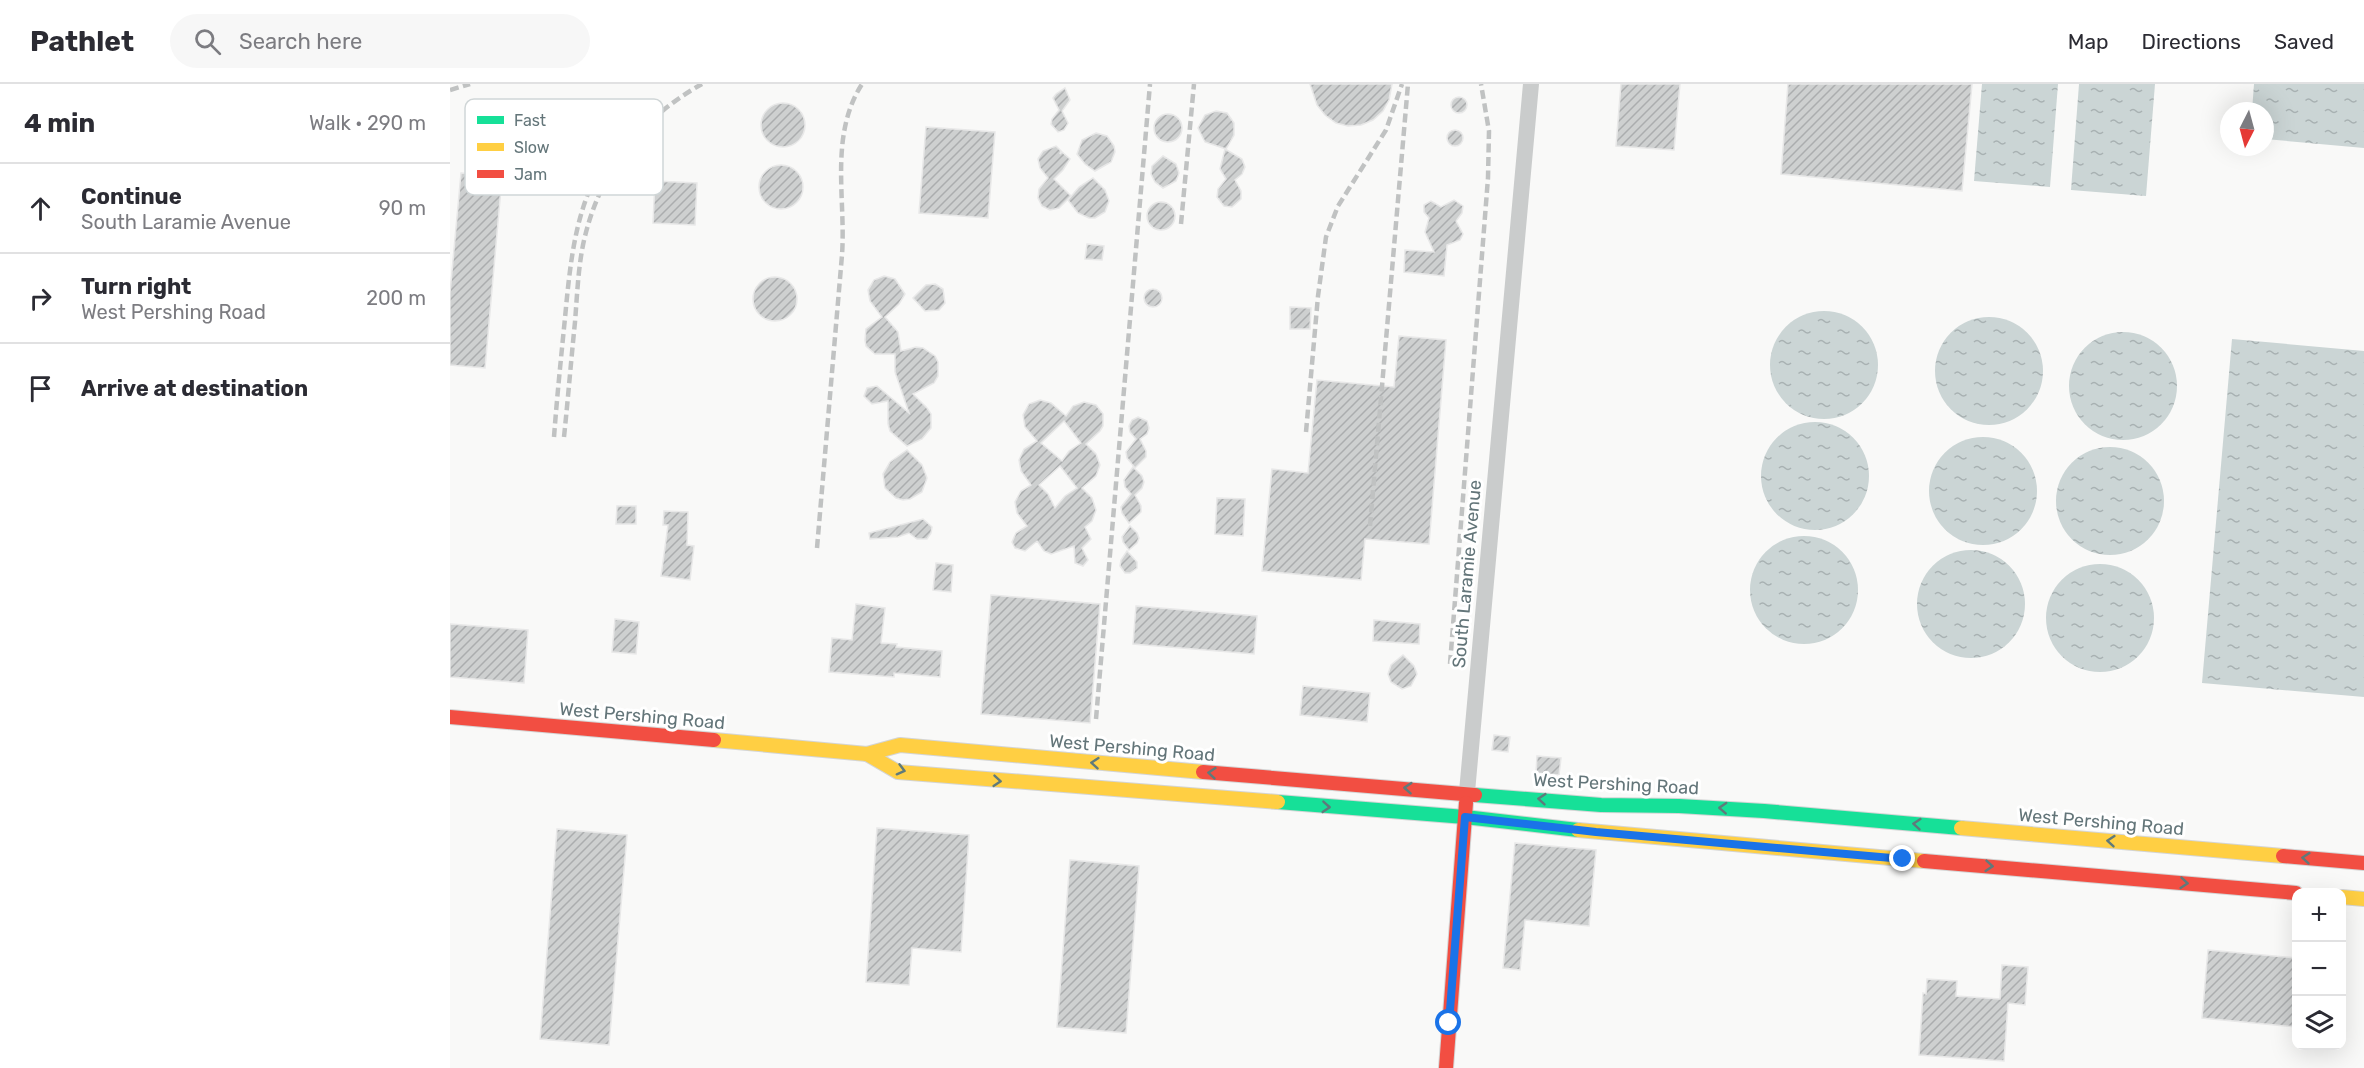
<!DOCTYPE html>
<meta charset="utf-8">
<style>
:root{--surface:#fff;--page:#f7f7f7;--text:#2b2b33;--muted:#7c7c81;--line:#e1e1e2}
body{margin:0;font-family:Rubik,sans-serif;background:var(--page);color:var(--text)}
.controls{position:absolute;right:18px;bottom:18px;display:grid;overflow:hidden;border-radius:12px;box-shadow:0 6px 24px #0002}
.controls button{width:54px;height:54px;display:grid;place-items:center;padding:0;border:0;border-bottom:2px solid var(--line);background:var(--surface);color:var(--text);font:30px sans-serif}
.compass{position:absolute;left:1770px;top:18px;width:54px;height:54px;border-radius:50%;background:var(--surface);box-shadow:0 6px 24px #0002;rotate:186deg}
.stop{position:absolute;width:18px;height:18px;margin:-14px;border:4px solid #1a73e8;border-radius:50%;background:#fff}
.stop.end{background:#1a73e8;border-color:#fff;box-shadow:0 2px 6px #0008}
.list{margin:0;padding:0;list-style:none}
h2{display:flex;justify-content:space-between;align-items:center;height:78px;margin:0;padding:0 24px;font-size:26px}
h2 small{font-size:20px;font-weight:400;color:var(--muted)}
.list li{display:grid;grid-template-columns:39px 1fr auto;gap:18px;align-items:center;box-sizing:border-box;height:90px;padding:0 24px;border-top:2px solid var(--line)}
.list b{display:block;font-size:22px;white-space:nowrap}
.list p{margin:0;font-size:20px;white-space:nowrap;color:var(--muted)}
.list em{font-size:20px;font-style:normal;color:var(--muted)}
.icon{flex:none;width:33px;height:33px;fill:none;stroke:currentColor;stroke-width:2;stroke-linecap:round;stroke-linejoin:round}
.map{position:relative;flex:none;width:1914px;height:984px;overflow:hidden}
header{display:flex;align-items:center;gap:36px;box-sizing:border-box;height:84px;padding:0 30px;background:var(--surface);border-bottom:2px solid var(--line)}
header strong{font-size:28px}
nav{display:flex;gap:33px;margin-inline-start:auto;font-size:21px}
.search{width:420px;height:54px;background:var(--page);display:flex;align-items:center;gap:15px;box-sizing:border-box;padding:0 21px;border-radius:33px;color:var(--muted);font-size:22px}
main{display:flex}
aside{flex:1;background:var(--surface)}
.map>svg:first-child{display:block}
.water{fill:url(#water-ripples)}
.building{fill:url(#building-hatch);stroke:#e8e8e8;stroke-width:1.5;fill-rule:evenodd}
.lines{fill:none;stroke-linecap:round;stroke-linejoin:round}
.fast-casing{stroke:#d4d5d5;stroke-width:16}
.slow-casing{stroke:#d4d5d5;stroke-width:16}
.jam-casing{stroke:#d4d5d5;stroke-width:16}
.street{stroke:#cacccc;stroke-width:16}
.fast{stroke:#16e098;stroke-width:14}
.slow{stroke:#ffcf43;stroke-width:14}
.jam{stroke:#f24e42;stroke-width:14}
.rail{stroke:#c0c2c2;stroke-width:4.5;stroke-dasharray:9 4.5;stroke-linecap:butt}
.oneway{stroke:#5f7a7b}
.route{stroke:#1a73e8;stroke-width:8}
.labels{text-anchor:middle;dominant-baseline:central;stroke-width:6;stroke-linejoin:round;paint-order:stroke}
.street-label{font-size:18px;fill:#637579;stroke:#fff}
.key{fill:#fff;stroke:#d0d6d7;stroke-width:1.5}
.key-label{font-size:16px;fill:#637579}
</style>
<header>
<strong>Pathlet</strong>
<div class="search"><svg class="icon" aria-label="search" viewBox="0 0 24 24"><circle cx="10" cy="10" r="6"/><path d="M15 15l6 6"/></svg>Search here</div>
<nav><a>Map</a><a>Directions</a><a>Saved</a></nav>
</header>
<main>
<aside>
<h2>4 min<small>Walk · 290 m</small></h2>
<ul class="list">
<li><svg class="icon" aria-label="ahead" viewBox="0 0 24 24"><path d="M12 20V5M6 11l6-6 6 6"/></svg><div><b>Continue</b><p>South Laramie Avenue</p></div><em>90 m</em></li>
<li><svg class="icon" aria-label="right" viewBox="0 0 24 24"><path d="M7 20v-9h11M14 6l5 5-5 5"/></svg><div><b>Turn right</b><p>West Pershing Road</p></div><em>200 m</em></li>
<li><svg class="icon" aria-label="arrive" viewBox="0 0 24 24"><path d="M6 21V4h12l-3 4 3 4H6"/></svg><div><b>Arrive at destination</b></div></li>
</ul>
</aside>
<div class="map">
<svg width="1914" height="984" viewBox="0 0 1914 984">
<defs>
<pattern id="water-ripples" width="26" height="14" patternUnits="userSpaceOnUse" patternTransform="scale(1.5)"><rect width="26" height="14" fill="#cbd5d5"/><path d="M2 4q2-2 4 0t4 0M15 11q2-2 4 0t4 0" fill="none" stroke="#a8b1b2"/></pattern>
<pattern id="building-hatch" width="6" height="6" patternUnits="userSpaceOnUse" patternTransform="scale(1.5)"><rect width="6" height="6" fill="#ced0d0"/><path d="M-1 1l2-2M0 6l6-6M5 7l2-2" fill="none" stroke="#abadae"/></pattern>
</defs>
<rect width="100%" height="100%" fill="#f9f9f8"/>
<!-- water -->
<g class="water">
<path d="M1532 0H1608L1600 103 1524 97Z"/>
<path d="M1629 0H1705L1696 112 1621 106Z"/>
<path d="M1804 0H1914V64L1815 55V27H1802Z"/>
<circle cx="1374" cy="281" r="54"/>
<circle cx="1539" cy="287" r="54"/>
<circle cx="1673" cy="302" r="54"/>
<path d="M1782 255 1914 267V613L1752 599Z"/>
<circle cx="1365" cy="392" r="54"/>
<circle cx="1533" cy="407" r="54"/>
<circle cx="1660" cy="417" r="54"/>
<circle cx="1354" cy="506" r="54"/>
<circle cx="1521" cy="520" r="54"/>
<circle cx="1650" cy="534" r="54"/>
</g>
<!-- building -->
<g class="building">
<path d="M860 0H942L939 16 933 27 923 36 911 41 898 42 886 39 875 31 867 21Z"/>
<path d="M1171 0H1230L1224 66 1166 62Z"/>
<path d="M1338 0H1522L1512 107 1331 90Z"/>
<path d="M615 4 620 16 612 27 618 39 614 46 608 48 601 40 602 35 609 26 603 14 606 10Z"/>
<circle cx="1009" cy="21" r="8"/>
<circle cx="333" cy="41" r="22"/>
<path d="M766 27 777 29 784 39V51L776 65 755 58 748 44 755 31Z"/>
<circle cx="718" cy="44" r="14"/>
<path d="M476 43 545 48 538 134 469 129Z"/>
<circle cx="1005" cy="54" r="8"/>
<path d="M646 49 657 52 664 62 665 68 661 78 645 87 635 80 627 70 632 56Z"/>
<path d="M606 62 611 67 610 70 612 68 620 75 613 86 604 95 621 112 609 124 600 126 592 122 588 114 589 105 598 94 590 84 588 75 593 67Z"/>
<path d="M775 65 792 75 795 83 792 90 785 96 791 107V115L782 123 774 122 767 113 768 105 776 95 770 85Z"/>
<path d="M713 72 726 80 729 89 726 97 713 104 705 98 701 90 702 82Z"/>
<circle cx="331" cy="103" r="22"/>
<path d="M11 89 52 93 35 284 0 281V209Z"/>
<path d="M643 94 655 106 659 117 655 128 645 134H639L628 129 618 116 629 103Z"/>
<path d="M205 97 247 99 245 141 203 139Z"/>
<path d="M1004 116 1013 122 1012 129 1006 137 1013 150 1010 156 997 161 994 192 954 188 955 166 984 168 975 148 979 134 974 128V121L981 117 991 123Z"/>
<circle cx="711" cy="132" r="14"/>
<path d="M637 160 654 162 652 176 635 175Z"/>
<path d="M434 192 445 195 455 210 449 220 435 233 448 248 451 267 466 263 473 264 485 272 488 278V292L484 299 463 310 477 324 481 330V344L472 355 457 362 440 347 438 340V317L422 320 414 312 417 304 427 302 459 329 445 288V270H425L416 262 415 256 416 245 432 233 420 217 418 206 424 196Z"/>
<circle cx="325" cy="215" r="22"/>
<path d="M485 200 493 205 495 219 489 226 475 227 463 214 476 201Z"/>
<circle cx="703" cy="214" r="9"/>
<path d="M840 223 861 224 860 245H840Z"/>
<path d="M949 252 996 256 979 460 915 455 911 496 812 487 822 385 858 389 867 296 944 303Z"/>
<path d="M590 316 601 319 616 332 623 322 634 318 646 321 653 330V342L650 347 636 360 646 370 650 381 646 392 632 404 642 414 646 426 642 437 635 443 641 455 632 464 638 476 633 482 625 479 624 462 601 470 594 467 587 457 575 467 565 464 562 458 566 449 577 442 567 429 565 418 571 407 581 401 571 387 569 376 574 365 587 357 575 343 573 331 579 320ZM614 337 631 359 619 367 612 377 591 359ZM610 382 627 404 615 412 605 424 598 410 589 401Z"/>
<path d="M688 333 697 337 699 344 697 350 690 355 696 367V373L685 384 677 374 676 368 686 355 680 348 679 342 682 336Z"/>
<path d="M457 366 472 381 477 394 472 408 460 415 453 416 446 414 435 404 433 390 440 378Z"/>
<path d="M683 383 692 392 694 398 692 404 685 411 691 422V428L679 439 672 429 671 423 681 410 675 403 674 396Z"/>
<path d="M767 414 795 415 793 452 765 450Z"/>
<path d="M167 422H186V440H166Z"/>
<path d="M214 427 238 428 237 461 244 462 240 496 211 492 218 441H213Z"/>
<path d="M473 435 482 443 481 449 477 455H467L459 449 448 453 420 455 419 449Z"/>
<path d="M680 442 687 449 689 454 687 459 679 466 673 458 672 453Z"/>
<path d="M677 467 687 478V484L680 489H675L670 482 671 476Z"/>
<path d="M486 479 503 481 501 508 483 506Z"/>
<path d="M541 511 650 520 640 639 531 630Z"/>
<path d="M406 520 435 524 431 559 447 560 446 563 492 567 490 593 444 589V593L379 588 382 554 402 556Z"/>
<path d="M686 522 807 532 804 570 683 560Z"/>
<path d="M165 535 189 538 186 570 162 568Z"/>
<path d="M924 536 970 540 969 560 923 557Z"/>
<path d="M0 540 78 546 74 599 0 593Z"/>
<path d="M953 571 964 582 967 590 961 602 952 605 941 598 938 590 941 581Z"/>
<path d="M853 602 920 609 917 638 850 631Z"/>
<path d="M1044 651 1060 653 1058 668 1042 666Z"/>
<path d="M1087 672 1111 674 1109 691 1086 689Z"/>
<path d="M427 744 519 751 511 868 462 864 459 901 416 898Z"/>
<path d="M107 745 177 751 159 961 90 955Z"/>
<path d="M1065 759 1146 766 1139 842 1075 836 1070 886 1053 884Z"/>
<path d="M620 776 689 782 676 949 607 943Z"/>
<path d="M1758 866 1846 874V943L1752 934Z"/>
<path d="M1552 881 1578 883 1575 921 1558 919 1554 977 1469 971 1473 909 1476 910 1477 895 1507 897 1506 912 1550 915Z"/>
</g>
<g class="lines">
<defs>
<g id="fast">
<path d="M1025 711 1151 721 1229 722 1314 727 1511 744"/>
<path d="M828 718 1015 733 1128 746"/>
</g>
<g id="slow">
<path d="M264 656 417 670 450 661 753 688"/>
<path d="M417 670 448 688 828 718"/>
<path d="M1511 744 1833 772"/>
<path d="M1128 746 1474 777"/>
<path d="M1892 813 1914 815"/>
</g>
<g id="jam">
<path d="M0 633 264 656"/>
<path d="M753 688 1025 711"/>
<path d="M1833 772 1914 779"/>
<path d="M1474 777 1846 809"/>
<path d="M996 984 1016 719"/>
</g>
</defs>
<!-- fast casing -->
<use href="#fast" class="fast-casing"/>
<!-- slow casing -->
<use href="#slow" class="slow-casing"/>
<!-- jam casing -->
<use href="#jam" class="jam-casing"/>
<!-- street -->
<path class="street" d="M1017 708 1081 0"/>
<!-- fast -->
<use href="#fast" class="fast"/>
<!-- slow -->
<use href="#slow" class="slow"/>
<!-- jam -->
<use href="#jam" class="jam"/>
<!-- rail -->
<g class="rail">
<path d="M0 6 20 0"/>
<path d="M731 140 744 0"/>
<path d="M856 348 868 212 876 153 888 122 936 46 952 0"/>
<path d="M104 353C107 313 111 274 115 234 123 147 131 82 203 23"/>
<path d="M114 353C118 315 121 277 125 238 127 213 128 186 133 161 148 90 189 35 252 0"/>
<path d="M920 442 958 0"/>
<path d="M367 464 392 171C396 114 379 52 412 0"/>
<path d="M1000 580 1038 94 1039 47 1031 0"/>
<path d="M646 635 700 0"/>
</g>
</g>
<!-- one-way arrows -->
<defs><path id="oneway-chevron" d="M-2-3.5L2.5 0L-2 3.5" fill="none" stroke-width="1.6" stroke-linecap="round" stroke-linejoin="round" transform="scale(1.5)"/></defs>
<g class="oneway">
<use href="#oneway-chevron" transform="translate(645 679) rotate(-175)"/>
<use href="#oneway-chevron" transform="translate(451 686) rotate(15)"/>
<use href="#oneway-chevron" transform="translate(762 689) rotate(-175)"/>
<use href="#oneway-chevron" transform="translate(547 697) rotate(5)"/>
<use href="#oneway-chevron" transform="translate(958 704) rotate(-176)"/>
<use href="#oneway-chevron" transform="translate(1092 715) rotate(-175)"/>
<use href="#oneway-chevron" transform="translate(876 723) rotate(4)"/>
<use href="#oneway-chevron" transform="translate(1273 724) rotate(-177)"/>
<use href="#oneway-chevron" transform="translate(1467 740) rotate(-175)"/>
<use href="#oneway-chevron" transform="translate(1661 757) rotate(-175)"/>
<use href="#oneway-chevron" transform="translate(1856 774) rotate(-175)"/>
<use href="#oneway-chevron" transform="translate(1539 782) rotate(5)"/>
<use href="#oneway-chevron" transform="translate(1734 799) rotate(5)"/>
</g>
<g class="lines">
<!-- route -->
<path class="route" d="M999 939 1015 733 1146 748 1453 775"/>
</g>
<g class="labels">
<!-- street labels -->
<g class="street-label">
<text transform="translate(1017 490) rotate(-85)">South Laramie Avenue</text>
<text transform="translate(192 632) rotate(5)">West Pershing Road</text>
<text transform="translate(682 664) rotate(5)">West Pershing Road</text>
<text transform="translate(1166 700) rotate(3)">West Pershing Road</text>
<text transform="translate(1651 738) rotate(5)">West Pershing Road</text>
</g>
</g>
<!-- legend -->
<rect x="15" y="15" width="198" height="96" rx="9" class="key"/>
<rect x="27" y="32" width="27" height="8" fill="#16e098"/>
<rect x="27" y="59" width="27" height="8" fill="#ffcf43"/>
<rect x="27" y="86" width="27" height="8" fill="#f24e42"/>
<g class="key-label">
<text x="64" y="42">Fast</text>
<text x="64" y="69">Slow</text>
<text x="64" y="96">Jam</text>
</g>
</svg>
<div class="controls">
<button>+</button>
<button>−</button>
<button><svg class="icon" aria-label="layers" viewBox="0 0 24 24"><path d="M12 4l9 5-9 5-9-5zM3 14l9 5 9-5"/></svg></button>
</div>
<svg class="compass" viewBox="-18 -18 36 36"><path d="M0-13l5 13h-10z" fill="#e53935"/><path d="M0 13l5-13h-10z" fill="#7c7c81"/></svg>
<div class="stop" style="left:999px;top:939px"></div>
<div class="stop end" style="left:1453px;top:775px"></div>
</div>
</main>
